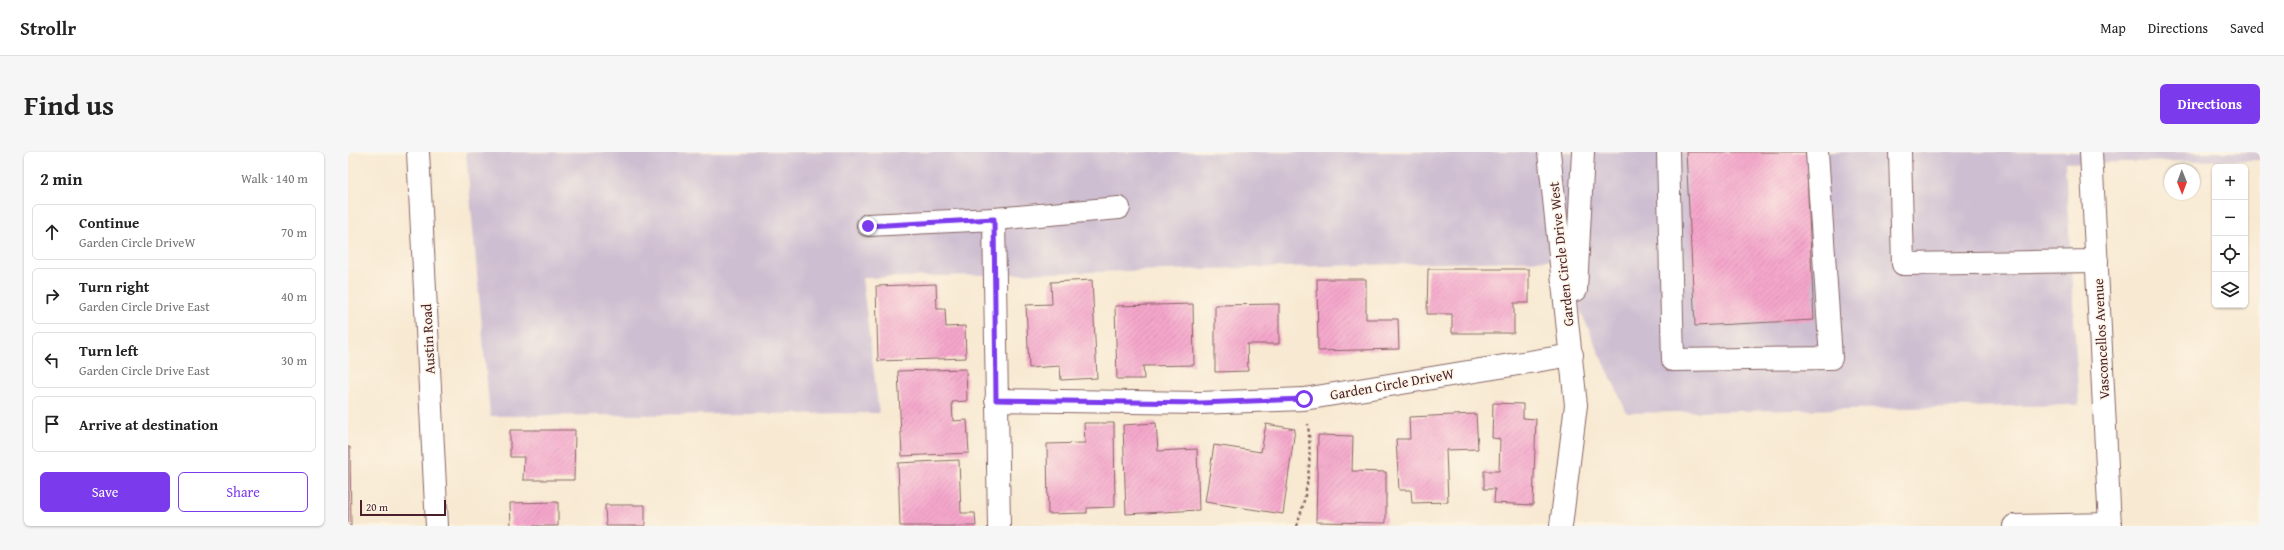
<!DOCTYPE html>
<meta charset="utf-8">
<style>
:root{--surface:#fff;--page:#f6f6f6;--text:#222;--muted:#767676;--line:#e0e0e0;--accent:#7c3aed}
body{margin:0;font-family:"Gentium Book Plus",serif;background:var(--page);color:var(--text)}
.controls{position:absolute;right:12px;top:12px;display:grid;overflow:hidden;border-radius:6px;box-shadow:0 1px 3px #0004}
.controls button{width:36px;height:36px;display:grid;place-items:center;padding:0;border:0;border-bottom:1px solid var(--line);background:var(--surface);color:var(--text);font:20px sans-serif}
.compass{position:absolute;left:1816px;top:12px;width:36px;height:36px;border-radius:50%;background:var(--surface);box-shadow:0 1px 3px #0004;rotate:179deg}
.scale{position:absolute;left:12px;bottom:10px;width:86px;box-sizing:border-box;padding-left:4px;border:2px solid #4a1f2b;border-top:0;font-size:11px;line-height:14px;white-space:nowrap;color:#4a1f2b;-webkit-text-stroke:3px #fcf5e5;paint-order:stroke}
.stop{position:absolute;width:12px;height:12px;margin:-9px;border:3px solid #7c3aed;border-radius:50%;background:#fff}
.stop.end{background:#7c3aed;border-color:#fff;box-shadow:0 1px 4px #0008}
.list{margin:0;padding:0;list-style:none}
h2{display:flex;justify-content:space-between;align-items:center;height:52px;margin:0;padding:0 16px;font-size:17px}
h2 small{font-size:13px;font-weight:400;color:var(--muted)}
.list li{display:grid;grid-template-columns:26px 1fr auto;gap:12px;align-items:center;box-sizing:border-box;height:56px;margin:0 8px 8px;padding:0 8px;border:1px solid var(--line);border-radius:6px}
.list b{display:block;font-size:15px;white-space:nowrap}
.list p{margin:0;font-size:13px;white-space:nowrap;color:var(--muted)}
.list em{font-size:13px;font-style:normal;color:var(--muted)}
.actions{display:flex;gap:8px;padding:12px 16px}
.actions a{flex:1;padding:9px 0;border:1px solid var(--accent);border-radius:6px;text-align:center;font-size:14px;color:var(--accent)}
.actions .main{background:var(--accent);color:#fff}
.icon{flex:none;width:22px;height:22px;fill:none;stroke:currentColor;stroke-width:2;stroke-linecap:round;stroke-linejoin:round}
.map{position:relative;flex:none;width:1912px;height:374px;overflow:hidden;border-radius:6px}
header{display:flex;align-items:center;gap:24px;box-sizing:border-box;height:56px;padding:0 20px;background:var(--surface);border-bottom:1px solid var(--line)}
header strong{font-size:19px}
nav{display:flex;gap:22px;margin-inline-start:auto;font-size:14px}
.intro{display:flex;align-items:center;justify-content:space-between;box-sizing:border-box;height:96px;padding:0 24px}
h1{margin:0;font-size:28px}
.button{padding:10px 18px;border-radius:6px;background:var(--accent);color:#fff;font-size:14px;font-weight:700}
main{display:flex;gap:24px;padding:0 24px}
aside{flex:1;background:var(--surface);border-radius:6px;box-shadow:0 1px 3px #0004}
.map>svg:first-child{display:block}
.industrial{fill:#cebed1}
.building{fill:url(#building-hatch)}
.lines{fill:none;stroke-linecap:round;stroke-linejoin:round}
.minor-casing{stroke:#876665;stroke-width:24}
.path{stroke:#876665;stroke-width:2.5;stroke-dasharray:3 3;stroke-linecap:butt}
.minor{stroke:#fff;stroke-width:22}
.route{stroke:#7c3aed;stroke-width:5}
.labels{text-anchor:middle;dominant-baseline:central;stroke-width:3;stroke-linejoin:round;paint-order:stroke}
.street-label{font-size:14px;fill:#4a1f2b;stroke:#fcf5e5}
</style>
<header>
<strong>Strollr</strong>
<nav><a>Map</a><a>Directions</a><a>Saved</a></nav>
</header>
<div class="intro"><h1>Find us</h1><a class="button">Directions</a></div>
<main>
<aside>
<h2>2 min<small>Walk · 140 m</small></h2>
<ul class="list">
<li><svg class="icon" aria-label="ahead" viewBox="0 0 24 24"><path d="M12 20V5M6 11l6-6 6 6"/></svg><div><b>Continue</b><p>Garden Circle DriveW</p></div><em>70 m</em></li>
<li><svg class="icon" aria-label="right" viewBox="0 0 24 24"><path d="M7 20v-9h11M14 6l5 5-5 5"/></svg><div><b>Turn right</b><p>Garden Circle Drive East</p></div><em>40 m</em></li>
<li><svg class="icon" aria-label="left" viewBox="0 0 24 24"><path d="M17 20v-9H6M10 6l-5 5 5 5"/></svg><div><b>Turn left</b><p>Garden Circle Drive East</p></div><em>30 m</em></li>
<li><svg class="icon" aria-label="arrive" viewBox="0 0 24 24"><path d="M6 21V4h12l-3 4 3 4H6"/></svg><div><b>Arrive at destination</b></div></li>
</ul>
<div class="actions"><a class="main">Save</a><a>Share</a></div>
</aside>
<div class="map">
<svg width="1912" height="374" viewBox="0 0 1912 374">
<defs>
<pattern id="building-hatch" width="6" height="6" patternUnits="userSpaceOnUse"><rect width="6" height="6" fill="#f4a6cb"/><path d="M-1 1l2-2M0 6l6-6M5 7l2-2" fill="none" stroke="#d38eae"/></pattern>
</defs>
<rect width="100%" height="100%" fill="#fcf5e5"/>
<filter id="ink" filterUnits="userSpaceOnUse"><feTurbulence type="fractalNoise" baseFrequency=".025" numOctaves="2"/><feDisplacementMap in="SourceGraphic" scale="8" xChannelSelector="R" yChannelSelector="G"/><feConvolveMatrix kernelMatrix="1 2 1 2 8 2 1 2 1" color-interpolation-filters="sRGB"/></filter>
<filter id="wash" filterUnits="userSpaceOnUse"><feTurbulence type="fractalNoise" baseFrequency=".012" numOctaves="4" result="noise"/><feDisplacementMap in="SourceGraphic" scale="16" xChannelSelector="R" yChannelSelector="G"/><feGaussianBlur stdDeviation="0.9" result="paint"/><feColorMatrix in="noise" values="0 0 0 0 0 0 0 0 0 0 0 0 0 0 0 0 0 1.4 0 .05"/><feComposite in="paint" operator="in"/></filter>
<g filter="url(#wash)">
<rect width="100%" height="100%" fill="#f8e9d2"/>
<!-- industrial -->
<path class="industrial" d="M118 0H1912V8L1717 11 1731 253 1279 261 1209 108 514 126 531 261 142 264Z"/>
<g id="blocks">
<!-- building -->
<g class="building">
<path d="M1338 0H1458L1466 168 1347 174Z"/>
<path d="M1080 117H1181V151H1166V181H1104V162H1079Z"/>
<path d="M969 127H1018V167H1050L1051 197 970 199Z"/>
<path d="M744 128 749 226 713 228 712 214 681 216 678 153 704 152 703 130Z"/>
<path d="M588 132 589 157H597L598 175 617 174 618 206 530 209 528 134Z"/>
<path d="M845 152 846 213 795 214 796 227H769L767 154Z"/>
<path d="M931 152V192H899L900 219 867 220V153Z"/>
<path d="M618 217 619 249 604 250 605 269 619 268 621 301 554 304 550 219Z"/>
<path d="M1145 251 1175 252V266L1188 267 1185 353 1146 351 1147 337H1136V319H1151L1152 287 1144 286Z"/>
<path d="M1128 262 1130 297 1098 298 1100 350 1064 351 1063 338H1051L1048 287H1062L1061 265Z"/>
<path d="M736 271H766L767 355 739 356V361L700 362 699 292 737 291Z"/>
<path d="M808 271 810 299 849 297 851 358 778 362 775 273Z"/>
<path d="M918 272 947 277 935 362 857 350 866 293 913 300Z"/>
<path d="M162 278H227L226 328H175L176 305H162Z"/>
<path d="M970 283 1005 284 1004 319 1038 320V371L968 370Z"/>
<path d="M0 295H2L3 374H0Z"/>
<path d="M611 308 613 361H627L628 374H552L550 311Z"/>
<path d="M210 350V374H163L162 351Z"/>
<path d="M257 353H297V374H258Z"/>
</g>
</g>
</g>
<g filter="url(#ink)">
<use href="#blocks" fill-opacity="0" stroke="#876665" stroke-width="1"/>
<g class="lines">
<defs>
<g id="minor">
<path d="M70 0 89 374"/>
<path d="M1201 0 1228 253 1213 374"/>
<path d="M1320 0 1325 208 1483 206 1469 0"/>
<path d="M1552 0 1555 112 1749 109"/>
<path d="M1743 0 1762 374"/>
<path d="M646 67 771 56"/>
<path d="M520 73 646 67 651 374"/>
<path d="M1228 138 1235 0"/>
<path d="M648 248 852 251 956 247 1224 203"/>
<path d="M1666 374 1762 372"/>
</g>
</defs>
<!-- minor casing -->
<use href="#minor" class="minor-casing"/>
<!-- path -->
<path class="path" d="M949 374C960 339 964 309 960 272"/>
<!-- minor -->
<use href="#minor" class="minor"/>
</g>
</g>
<g class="lines" filter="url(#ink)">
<!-- route -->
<path class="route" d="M520 74 646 67 648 248 852 251 956 247"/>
</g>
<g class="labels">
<!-- street labels -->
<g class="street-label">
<text transform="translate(1213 102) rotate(-96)">Garden Circle Drive West</text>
<text transform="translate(80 187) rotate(-93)">Austin Road</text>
<text transform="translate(1753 187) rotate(-93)">Vasconcellos Avenue</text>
<text transform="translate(1044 232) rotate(-10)">Garden Circle DriveW</text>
</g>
</g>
</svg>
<div class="controls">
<button>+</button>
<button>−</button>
<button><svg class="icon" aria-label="locate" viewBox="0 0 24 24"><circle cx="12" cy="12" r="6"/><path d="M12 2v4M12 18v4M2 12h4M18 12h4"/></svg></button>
<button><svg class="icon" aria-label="layers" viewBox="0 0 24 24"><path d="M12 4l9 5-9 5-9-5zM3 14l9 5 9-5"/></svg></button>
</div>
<svg class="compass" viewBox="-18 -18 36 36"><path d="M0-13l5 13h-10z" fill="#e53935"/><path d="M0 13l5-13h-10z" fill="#767676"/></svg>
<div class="scale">20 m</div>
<div class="stop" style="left:956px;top:247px"></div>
<div class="stop end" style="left:520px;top:74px"></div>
</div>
</main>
